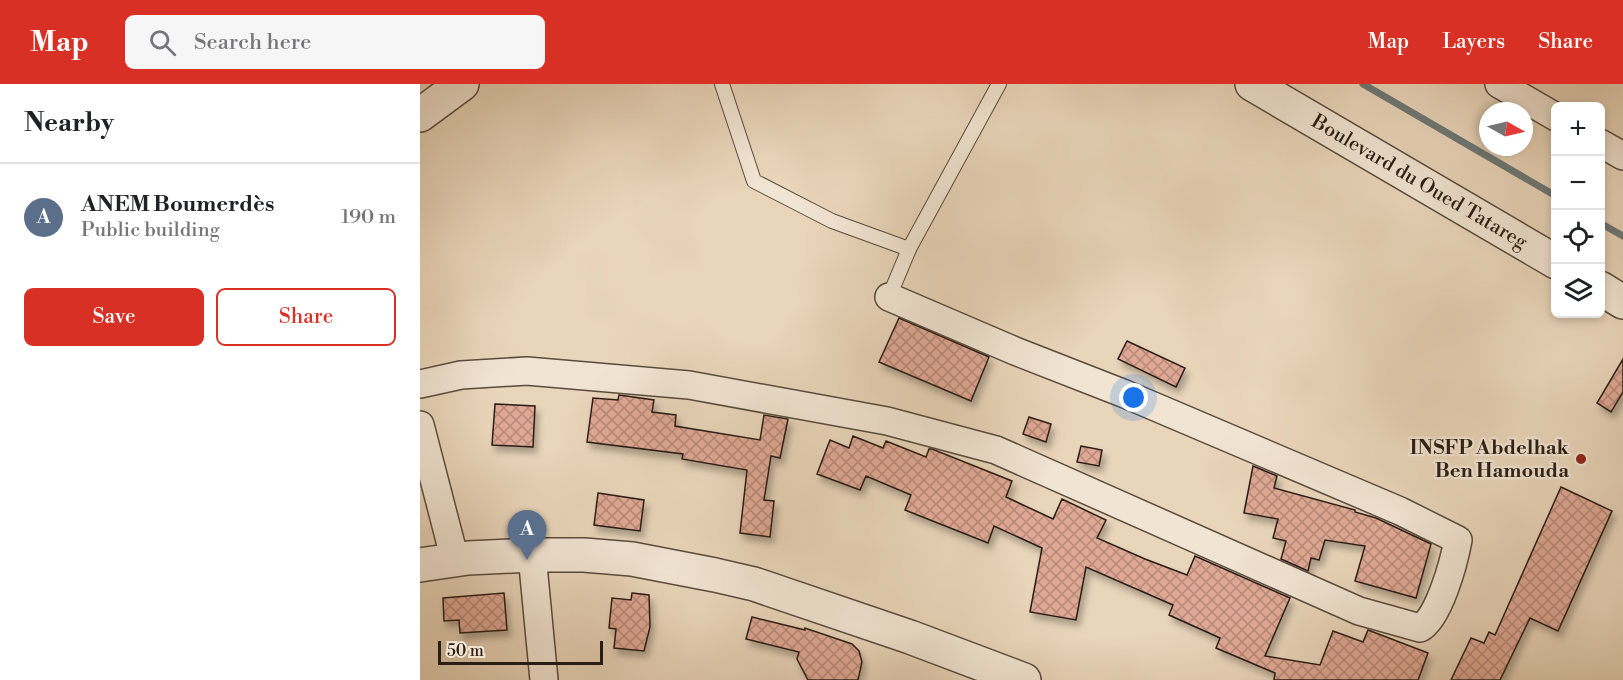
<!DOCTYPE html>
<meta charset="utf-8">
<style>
:root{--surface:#fff;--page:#f6f6f6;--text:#202124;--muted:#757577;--line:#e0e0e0;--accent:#d93025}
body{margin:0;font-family:"Libre Bodoni",serif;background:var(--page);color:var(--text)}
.controls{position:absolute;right:18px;top:18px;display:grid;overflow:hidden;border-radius:9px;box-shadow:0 3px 9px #0003}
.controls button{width:54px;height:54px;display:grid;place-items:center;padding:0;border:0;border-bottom:2px solid var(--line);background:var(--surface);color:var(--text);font:30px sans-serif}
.compass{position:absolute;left:1059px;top:18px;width:54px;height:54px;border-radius:50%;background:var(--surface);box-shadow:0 3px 9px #0003;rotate:98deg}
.scale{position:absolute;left:18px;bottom:15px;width:165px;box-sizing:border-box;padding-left:6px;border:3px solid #2a1d14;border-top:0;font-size:16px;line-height:21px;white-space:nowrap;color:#2a1d14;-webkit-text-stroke:4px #f1e4d2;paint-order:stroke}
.you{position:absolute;left:714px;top:314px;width:21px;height:21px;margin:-15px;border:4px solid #fff;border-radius:50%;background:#1a73e8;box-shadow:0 0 0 9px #1a73e833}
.badge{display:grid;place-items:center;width:39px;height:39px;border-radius:50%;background:var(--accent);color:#fff;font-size:20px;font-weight:700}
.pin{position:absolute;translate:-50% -50px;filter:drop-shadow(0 2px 3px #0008)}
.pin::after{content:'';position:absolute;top:32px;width:21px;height:18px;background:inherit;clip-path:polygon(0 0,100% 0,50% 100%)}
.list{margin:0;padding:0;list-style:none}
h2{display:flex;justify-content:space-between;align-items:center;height:78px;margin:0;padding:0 24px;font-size:26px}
h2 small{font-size:20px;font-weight:400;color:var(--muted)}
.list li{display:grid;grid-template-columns:39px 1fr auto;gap:18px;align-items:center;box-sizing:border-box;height:108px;padding:0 24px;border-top:2px solid var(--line)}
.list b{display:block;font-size:22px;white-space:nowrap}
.list p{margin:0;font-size:20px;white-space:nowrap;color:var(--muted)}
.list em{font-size:20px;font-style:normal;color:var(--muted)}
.actions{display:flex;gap:12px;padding:18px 24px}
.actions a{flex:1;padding:14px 0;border:2px solid var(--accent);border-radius:9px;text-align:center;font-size:21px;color:var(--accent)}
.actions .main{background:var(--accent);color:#fff}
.icon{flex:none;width:33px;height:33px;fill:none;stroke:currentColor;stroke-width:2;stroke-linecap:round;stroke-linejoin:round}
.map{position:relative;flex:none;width:1203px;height:596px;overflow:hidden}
header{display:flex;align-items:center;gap:36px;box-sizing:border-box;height:84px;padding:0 30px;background:var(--accent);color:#fff}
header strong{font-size:28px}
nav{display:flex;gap:33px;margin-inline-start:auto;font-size:21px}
.search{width:420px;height:54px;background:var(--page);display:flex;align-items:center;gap:15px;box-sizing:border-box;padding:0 21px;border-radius:9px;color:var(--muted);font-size:22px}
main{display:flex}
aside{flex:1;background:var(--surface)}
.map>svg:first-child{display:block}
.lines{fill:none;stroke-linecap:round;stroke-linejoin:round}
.stream{stroke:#6d7976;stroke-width:7}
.building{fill:url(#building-cross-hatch);stroke:#2a1d14;stroke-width:1.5;filter:url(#shadow)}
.service-casing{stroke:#5a4b3e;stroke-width:16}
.minor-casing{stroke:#5a4b3e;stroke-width:30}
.tertiary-casing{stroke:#5a4b3e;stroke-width:36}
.service{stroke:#f1e4d2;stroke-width:14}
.minor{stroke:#f1e4d2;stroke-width:27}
.tertiary{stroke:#f1e4d2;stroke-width:33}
.poi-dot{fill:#8f2418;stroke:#f1e4d2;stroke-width:2}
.labels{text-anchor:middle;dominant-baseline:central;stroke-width:4.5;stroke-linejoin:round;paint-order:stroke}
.street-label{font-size:20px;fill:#2a1d14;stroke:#f1e4d2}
.poi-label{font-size:20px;font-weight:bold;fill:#2a1d14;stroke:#f1e4d2;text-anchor:end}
</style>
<header>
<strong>Map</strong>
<div class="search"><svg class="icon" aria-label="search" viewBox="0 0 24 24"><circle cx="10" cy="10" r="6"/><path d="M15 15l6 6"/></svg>Search here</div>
<nav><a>Map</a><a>Layers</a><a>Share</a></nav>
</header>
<main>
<aside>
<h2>Nearby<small></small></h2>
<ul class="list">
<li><span class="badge" style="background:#5c6f8a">A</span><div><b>ANEM Boumerdès</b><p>Public building</p></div><em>190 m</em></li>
</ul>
<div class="actions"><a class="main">Save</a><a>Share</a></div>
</aside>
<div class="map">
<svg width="1203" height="596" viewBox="0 0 1203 596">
<defs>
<pattern id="building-cross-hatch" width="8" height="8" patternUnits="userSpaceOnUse" patternTransform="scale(1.5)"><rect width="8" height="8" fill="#dfa894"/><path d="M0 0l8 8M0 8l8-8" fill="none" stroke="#b58878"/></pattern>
<filter id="shadow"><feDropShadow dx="3.5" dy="6" stdDeviation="3" flood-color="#0004"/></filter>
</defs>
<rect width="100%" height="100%" fill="#e9d5ba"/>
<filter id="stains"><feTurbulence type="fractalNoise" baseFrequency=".00333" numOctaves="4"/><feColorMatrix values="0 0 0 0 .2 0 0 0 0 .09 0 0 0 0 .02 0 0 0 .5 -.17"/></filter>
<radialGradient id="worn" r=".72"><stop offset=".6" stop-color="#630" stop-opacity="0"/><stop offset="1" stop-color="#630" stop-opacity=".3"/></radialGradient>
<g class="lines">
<!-- stream -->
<g class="stream">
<path d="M943 0 1136 112"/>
<path d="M1180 139 1203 152"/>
</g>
</g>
<!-- building -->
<g class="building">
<path d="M479 234 569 273 551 317 459 278Z"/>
<path d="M707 257 765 284 756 303 698 275Z"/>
<path d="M1203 275V308L1191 328 1177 319Z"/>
<path d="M199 311 234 316 232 328 256 331 255 342 340 356 344 331 368 335 360 374 351 372 344 416 354 417 350 453 320 449 327 386 262 375 263 370 167 358 173 314 198 316Z"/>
<path d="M75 320 115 322 113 363 72 361Z"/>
<path d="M609 333 631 340 626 358 603 350Z"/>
<path d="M433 352 463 364 466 357 506 373 509 365H512L592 397 586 413 633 435 642 415 686 436 677 454 725 475 767 491 775 472 870 514 845 572 900 581 913 547 943 558 948 546 1008 569 998 596H854L855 589 796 564 800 554 749 531 753 521 666 483 656 536 610 528 622 464 574 442 568 459 485 426 491 411 446 392 440 406 397 390 410 356 429 364Z"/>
<path d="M661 362 682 366 679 382 657 378Z"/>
<path d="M833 382 857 392 854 404 935 426V428L956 434 1011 460 996 514 935 497 945 462 905 456 899 476 891 474 888 487 861 475 866 457 853 454 858 435 824 429Z"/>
<path d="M1141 403 1192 427 1138 547 1110 534 1080 596H1031L1051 554 1064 559 1069 548 1075 551Z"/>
<path d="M178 409 224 416 220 447 174 441Z"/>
<path d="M84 509 87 546 40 549 39 536 24 537 23 514Z"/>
<path d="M212 509 229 511 230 543 224 567 194 564 196 545 189 544 192 514 211 516Z"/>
<path d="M332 533 385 546V544L432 560 439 567 442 578 438 596H388L377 575 379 568 326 555Z"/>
</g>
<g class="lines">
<defs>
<g id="service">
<path d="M302 0 334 97 412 137 489 165"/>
<path d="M469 213 489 165 579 0"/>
</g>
<g id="minor">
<path d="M1079 0 1136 33"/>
<path d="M1180 59 1203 72"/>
<path d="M0 300 41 291 107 287 269 301 467 337 576 366 939 527 1000 544C1019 534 1034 478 1038 456L980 427 705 310 595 267 469 213"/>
<path d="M0 341 35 476"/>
<path d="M112 471 124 596"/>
</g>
<g id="tertiary">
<path id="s1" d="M832 0 1136 178"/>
<path d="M0 31 42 0"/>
<path d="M1180 204 1203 218"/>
<path d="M0 481 48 474 112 471H164L212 475 295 491 334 500 490 553 604 596"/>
</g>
</defs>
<!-- service casing -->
<use href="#service" class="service-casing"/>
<!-- minor casing -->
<use href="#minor" class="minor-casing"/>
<!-- tertiary casing -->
<use href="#tertiary" class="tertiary-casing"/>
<!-- service -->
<use href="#service" class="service"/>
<!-- minor -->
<use href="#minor" class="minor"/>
<!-- tertiary -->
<use href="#tertiary" class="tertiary"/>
</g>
<!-- markers -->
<circle class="poi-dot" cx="1161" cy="375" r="6"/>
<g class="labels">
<!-- street labels -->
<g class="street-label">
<text stroke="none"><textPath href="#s1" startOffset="194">Boulevard du Oued Tatareg</textPath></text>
</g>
<!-- poi labels -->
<g class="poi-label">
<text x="1149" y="364">INSFP Abdelhak<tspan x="1149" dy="23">Ben Hamouda</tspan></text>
</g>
</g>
<rect width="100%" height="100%" filter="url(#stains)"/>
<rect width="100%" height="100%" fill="url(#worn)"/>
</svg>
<div class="controls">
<button>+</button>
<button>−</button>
<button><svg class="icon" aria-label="locate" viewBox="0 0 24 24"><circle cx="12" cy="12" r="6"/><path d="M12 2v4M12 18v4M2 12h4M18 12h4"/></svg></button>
<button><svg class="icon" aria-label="layers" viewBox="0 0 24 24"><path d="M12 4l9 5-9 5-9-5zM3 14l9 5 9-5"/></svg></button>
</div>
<svg class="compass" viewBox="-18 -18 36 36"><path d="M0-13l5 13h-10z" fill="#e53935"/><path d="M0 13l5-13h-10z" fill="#757577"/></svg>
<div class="scale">50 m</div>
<div class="you"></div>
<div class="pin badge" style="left:107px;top:476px;background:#5c6f8a">A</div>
</div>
</main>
